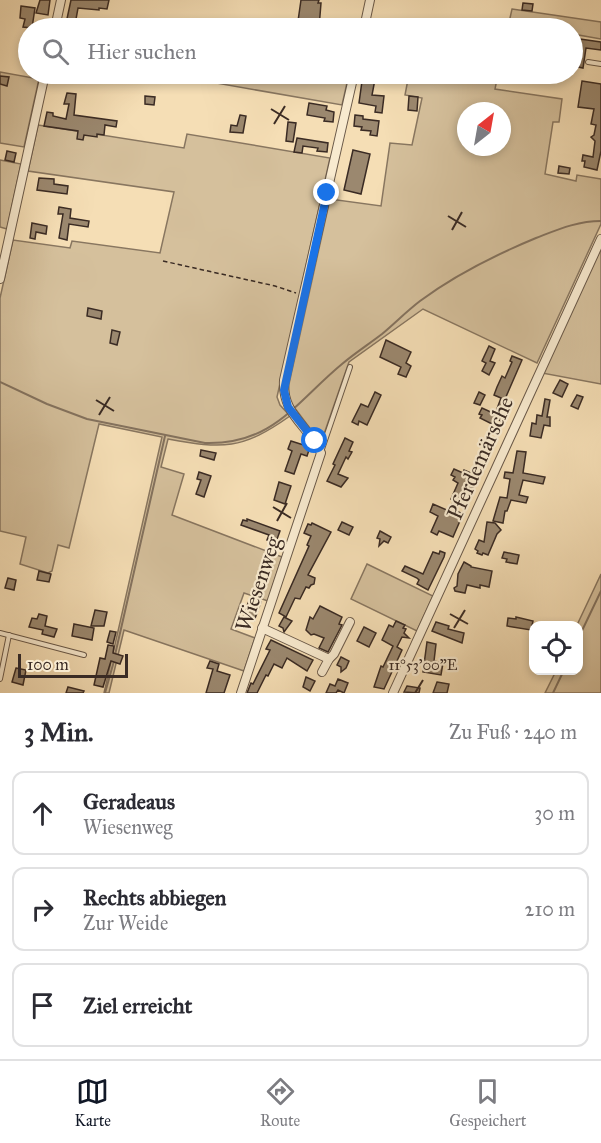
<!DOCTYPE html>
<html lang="de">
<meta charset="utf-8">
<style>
:root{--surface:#fff;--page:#f2f2f3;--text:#2b2b33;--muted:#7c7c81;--line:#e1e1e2;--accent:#111827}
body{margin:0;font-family:"IM FELL Great Primer",serif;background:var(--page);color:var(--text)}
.controls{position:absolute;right:18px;bottom:18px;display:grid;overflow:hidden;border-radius:12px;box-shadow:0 3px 9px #0003}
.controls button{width:54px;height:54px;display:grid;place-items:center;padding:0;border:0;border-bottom:2px solid var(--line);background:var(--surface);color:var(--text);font:30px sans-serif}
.compass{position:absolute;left:457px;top:102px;width:54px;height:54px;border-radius:50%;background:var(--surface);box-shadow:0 3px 9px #0003;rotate:31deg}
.scale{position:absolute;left:18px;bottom:15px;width:110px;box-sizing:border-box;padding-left:6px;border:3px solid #3a2b24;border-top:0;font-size:16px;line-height:21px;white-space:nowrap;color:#3a2b24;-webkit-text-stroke:4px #f8eacf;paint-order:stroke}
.stop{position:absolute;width:18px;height:18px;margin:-14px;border:4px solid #1a73e8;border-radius:50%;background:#fff}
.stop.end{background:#1a73e8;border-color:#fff;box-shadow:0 2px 6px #0008}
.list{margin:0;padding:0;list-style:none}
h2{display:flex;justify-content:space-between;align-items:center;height:78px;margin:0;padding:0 24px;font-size:26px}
h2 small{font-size:20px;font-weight:400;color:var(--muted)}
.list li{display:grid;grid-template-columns:39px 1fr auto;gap:18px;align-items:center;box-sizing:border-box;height:84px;margin:0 12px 12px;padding:0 12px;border:2px solid var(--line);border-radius:12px}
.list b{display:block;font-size:22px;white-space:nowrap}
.list p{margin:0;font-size:20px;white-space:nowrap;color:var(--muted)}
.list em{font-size:20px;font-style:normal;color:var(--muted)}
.icon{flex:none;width:33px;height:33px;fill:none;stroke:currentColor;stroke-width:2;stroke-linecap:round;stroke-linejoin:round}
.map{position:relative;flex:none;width:601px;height:693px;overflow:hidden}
.search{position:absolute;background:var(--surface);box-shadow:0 3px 9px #0003;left:18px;right:18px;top:18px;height:66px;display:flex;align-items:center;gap:15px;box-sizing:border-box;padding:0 21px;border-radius:33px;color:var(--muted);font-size:22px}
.sheet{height:366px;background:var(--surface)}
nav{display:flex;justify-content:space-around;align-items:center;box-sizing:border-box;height:84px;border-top:2px solid var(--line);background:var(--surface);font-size:16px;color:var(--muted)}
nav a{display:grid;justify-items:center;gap:3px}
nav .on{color:var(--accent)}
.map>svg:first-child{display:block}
.green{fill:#d5c09c;stroke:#887660;stroke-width:1.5;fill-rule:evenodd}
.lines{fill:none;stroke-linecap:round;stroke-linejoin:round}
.stream{stroke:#84725e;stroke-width:2}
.building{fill:#9b886f;stroke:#3a2b24;stroke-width:1.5}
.lane-casing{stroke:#695848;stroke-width:6}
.street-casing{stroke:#695848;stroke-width:10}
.path{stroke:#3a2b24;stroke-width:1.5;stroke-dasharray:4.5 3;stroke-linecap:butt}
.lane{stroke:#f8eacf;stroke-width:4}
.street{stroke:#f8eacf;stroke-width:8}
.route{stroke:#1a73e8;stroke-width:8}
.ticks{fill:none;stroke:#3a2b24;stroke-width:2}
.labels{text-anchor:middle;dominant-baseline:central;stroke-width:4.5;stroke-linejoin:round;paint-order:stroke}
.street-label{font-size:22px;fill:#3a2b24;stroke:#f8eacf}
.ticks-label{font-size:15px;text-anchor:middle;fill:#3a2b24;stroke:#f8eacf;stroke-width:4.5;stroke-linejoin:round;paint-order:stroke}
</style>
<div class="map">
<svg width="601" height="693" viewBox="0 0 601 693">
<rect width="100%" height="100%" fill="#f5deb5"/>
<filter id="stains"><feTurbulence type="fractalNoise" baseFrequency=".00333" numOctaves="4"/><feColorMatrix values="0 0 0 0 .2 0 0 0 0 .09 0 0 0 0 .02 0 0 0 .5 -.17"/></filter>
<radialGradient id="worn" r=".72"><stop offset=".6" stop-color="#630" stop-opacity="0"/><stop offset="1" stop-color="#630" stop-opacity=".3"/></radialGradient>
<!-- green -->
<g class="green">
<path d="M512 9 601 22V39L573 34 572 28 508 27Z"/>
<path d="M0 72 39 79 24 147 0 143Z"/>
<path d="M200 74H293L347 83 342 105 199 80Z"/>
<path d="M409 74H498L495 89 562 99 559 122H553L545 174 576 181 577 175 601 179V224L537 363 423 309 349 362 324 434 318 439 288 399 289 384 330 199 381 206 390 143 412 145 422 98 405 95ZM466 111H502V147H466Z"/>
<path d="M38 125 184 148 187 134 330 158 277 397 280 405 290 416C242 450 223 449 168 439L161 467 184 474 172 515 282 557 268 601 244 593 231 629 255 638 244 671 124 630 109 693H104L162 437 99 424 69 548 58 545 52 571 48 573 20 564 26 537 0 531V298L13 240 70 248 72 241 160 253 174 192 28 171Z"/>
<path d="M0 160 21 164 7 229 0 227Z"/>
<path d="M601 248V384L542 373Z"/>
<path d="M367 564 433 596 417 631 351 599Z"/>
<path d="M601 574V693H545L556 671 578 670V626L577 625Z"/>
</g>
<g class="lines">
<!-- stream -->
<g class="stream">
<path d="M0 382 47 404 87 419 205 443C273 445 296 402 342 364 355 353 369 344 382 334 395 323 407 311 420 301 455 275 495 255 536 238 557 230 577 221 601 221"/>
<path d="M578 639 601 591"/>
<path d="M115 655 165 436"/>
<path d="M105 693 114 661"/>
<path d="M553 693 564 670"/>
</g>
</g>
<!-- building -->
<g class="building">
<path d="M40 0H50L48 15 36 13Z"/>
<path d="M71 0H109L107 9 99 8V10L78 8 76 19 97 22 96 28 77 25 74 28H65Z"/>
<path d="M301 0H319L318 3H321L319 28 306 26 305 28H297Z"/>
<path d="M523 3 533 4 532 11 522 10Z"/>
<path d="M21 6 35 8 32 28 23 27 25 19 20 18Z"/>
<path d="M573 38 601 42V50L586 48 583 68 573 66Z"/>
<path d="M332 74H341L340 81 331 80Z"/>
<path d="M363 74H376L372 95 384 96 382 113 375 112 376 106 359 103Z"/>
<path d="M0 76 9 77 7 86 0 84Z"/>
<path d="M582 81 601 84V151L597 170 584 167 585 161H582L583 155 593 157 595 141 591 137 594 135 596 125 591 124 594 109 578 107Z"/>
<path d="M67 93 76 94 74 115 117 121 116 127 105 125 104 135 97 134V137L84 135 83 140 77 139 78 131 44 126 47 112 53 113V116L66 119 69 104H64Z"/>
<path d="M145 96 155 97 154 105 145 104Z"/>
<path d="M409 96 418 97 417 111 408 110Z"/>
<path d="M309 103 327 106 326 110 334 112 333 122 324 121 325 118 307 115Z"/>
<path d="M240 115 246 116 243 133 230 132 231 125 237 126Z"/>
<path d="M355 115 363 116V119L379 121 377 136 370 135 371 131 361 130 362 127 354 126Z"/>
<path d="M288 122 296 123 293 142 286 141Z"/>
<path d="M297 138 328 143 327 152 317 151 318 148 303 146 302 153 294 152Z"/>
<path d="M353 150 370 154 361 194 344 190Z"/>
<path d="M7 151 16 153 14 162 5 160Z"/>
<path d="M559 166 570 168 569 174 558 173Z"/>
<path d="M39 178 54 179V184L68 186 67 194 37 190Z"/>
<path d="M59 207 71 209 70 218 89 221 88 227 69 224 67 240 59 238 63 214H58Z"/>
<path d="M32 223 47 226 46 234 36 232 35 239 30 238Z"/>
<path d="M88 308 102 311 101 319 87 316Z"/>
<path d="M112 330 120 332 117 345 110 343Z"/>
<path d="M386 340 411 352 406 363 411 366 406 377 398 374 401 367 380 357Z"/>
<path d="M489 346 495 349 490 361 495 363 489 375 482 371 486 363 482 361Z"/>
<path d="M512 356 522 360 505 399 513 402 509 412 506 411 501 421 495 418 492 424 480 418 482 415 479 414 482 408 495 414 501 398 494 395 497 387 502 376 505 378 512 362 510 361Z"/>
<path d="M560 380 568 384 562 397 553 393Z"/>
<path d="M375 392 381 395 367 425 359 421 358 425 352 422 361 404 368 407Z"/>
<path d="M479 392 485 395 480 405 474 403Z"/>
<path d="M577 395 583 397 578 409 571 406Z"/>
<path d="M545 399 550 400 547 417H550V426L544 425 541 438 530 436 532 423 536 424 537 415 542 416Z"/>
<path d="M345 438 353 442 349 451 352 452 348 459 346 457 338 474 348 478 341 487 327 481 335 465 333 464Z"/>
<path d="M291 441 310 447 307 456 301 454 294 474 285 471 292 451 288 449Z"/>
<path d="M201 450 216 453 214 460 200 456Z"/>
<path d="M517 451 526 452 523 473 545 477 543 484 523 480 519 495 528 497 526 503 511 500 507 511H505L503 523 493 521 500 497 507 498 510 479 504 478 505 472 513 473Z"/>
<path d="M454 469 463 473 464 470 473 474 469 484 474 486 469 496 464 493 456 511 463 514 453 537 439 531 437 535 431 532 438 516 430 512 433 504 449 511 454 500 451 499 458 483 453 480 455 477 451 475Z"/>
<path d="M199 472 211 476 204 497 196 494 201 480 197 479Z"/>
<path d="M279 482 291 486 285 504 274 500Z"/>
<path d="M247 519 280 531 276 542 267 540 269 535 241 525 243 520 247 521Z"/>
<path d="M342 522 353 527 349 535 338 530Z"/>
<path d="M487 522 495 523 501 530 497 534 488 555 483 553 482 555 477 553 478 551 475 549 479 540 484 542Z"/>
<path d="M312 523 331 532 308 575 315 578 314 584 311 585 309 588 306 587 300 599 295 598 286 617 279 613 309 546 307 545 311 536 304 533 308 524 311 525Z"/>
<path d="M380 531 391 537 388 543 384 541 379 546 380 539 377 538Z"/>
<path d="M440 551 445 553 444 557 428 590 417 584 419 580 417 578 402 571 405 566 423 574 433 552 439 554Z"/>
<path d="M504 552 519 555 517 564 506 562 507 559 502 558Z"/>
<path d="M464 562 471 566V567L492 571 489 587 480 585V588L467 585 465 593 455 591 454 588 457 586 458 574Z"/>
<path d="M39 571 51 574 49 582 37 580Z"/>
<path d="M8 578 16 580 14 590 5 588Z"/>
<path d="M250 598 261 602 254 621 243 617Z"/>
<path d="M320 606 342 617 339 624 342 625 328 652 319 648 324 638 314 634 311 635 306 630 310 617 313 619Z"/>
<path d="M95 610 107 612 104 626H91Z"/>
<path d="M39 614 47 616 45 626 57 629 54 637 42 634 43 630 29 627 32 618 37 619Z"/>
<path d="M284 617 292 621 284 632 283 628 279 626Z"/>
<path d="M516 617 533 621 531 630 507 626 508 618 516 619Z"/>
<path d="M396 621 405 625 403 628 406 629 404 633 409 638 402 637 397 647 402 650 384 689 374 687 381 666 383 667 393 646 382 640 389 625 393 627Z"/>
<path d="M436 622 449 626 448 629 464 633 462 643 432 631Z"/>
<path d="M74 624 94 628 92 640 72 636Z"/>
<path d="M364 627 376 633 369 647 357 641Z"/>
<path d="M110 631 116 632 113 644 107 642Z"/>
<path d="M271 640 313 660 307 671 287 658 282 668 274 664 268 676 266 675 257 693H247L251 683 253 684 270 650 266 649Z"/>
<path d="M427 642 436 644 434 661 443 663 441 675 423 672Z"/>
<path d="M108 645 114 646 113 653 123 656 120 664 111 661 103 687 94 685 100 658 105 659Z"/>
<path d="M341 657 349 661 346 668 341 672V667L337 665Z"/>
<path d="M210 661 219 664 217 671 230 675 224 693H206L213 669 207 668Z"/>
<path d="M16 668 26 670 23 685 12 682Z"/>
<path d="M306 677 315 681 310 691 303 687Z"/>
<path d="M338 679 348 683 344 693 338 690 336 693H326L330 684 335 686Z"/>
<path d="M437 682 449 684 447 693H433Z"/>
<path d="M407 686 420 688 419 693 404 692Z"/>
<path d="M68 687 84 691 83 693H66Z"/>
</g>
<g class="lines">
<defs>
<g id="lane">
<path d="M588 62 601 64"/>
<path d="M321 452 350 367"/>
<path d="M0 633 84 655"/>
<path d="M0 679 9 635"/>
</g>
<g id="street">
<path d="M55 28 61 0"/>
<path d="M364 28 370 0"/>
<path d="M0 279 45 74"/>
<path d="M262 628 329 659"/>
<path d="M322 672 329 659 334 654 350 622"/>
<path d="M241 693 321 453C307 424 282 415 284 380L354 74"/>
<path d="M393 693 601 239"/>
</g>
</defs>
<!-- lane casing -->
<use href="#lane" class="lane-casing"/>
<!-- street casing -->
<use href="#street" class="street-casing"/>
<!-- path -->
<path class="path" d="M163 261 275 286 296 293"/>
<!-- lane -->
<use href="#lane" class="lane"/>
<!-- street -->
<use href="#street" class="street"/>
</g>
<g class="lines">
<!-- route -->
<path class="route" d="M315 441 288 407 284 390 327 193"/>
</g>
<!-- ticks -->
<path class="ticks" d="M271 109 289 120M274 124 285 106M448 216 466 227M452 230 462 212M96 400 114 411M99 415 110 397M273 507 291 518M277 521 287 503M450 614 468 624M454 628 465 610M415 693 423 680"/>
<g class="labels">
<!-- street labels -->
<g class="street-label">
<text transform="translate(480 458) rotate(-66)">Pferdemärsche</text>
<text transform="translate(258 584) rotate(-71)">Wiesenweg</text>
</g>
</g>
<g class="ticks-label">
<text x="423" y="670">11°53'00"E</text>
</g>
<rect width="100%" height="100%" filter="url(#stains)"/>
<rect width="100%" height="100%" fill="url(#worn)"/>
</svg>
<div class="controls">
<button><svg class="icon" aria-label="locate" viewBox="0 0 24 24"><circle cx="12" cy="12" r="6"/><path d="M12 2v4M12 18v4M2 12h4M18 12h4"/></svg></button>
</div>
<svg class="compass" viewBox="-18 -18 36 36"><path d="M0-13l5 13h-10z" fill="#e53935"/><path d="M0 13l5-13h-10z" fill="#7c7c81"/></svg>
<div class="scale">100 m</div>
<div class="stop" style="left:315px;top:441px"></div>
<div class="stop end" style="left:327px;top:193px"></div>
<div class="search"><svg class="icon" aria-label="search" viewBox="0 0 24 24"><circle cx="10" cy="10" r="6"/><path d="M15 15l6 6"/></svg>Hier suchen</div>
</div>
<section class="sheet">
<h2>3 Min.<small>Zu Fuß · 240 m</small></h2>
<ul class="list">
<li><svg class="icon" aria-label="ahead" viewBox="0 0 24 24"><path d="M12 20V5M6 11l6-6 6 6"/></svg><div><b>Geradeaus</b><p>Wiesenweg</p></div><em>30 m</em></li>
<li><svg class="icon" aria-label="right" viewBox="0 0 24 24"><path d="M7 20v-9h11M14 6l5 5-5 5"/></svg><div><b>Rechts abbiegen</b><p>Zur Weide</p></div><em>210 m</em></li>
<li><svg class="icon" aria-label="arrive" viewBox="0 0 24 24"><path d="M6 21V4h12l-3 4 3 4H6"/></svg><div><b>Ziel erreicht</b></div></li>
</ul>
</section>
<nav>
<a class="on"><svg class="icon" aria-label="map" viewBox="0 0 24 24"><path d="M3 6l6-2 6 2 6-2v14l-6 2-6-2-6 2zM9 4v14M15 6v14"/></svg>Karte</a>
<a><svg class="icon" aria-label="directions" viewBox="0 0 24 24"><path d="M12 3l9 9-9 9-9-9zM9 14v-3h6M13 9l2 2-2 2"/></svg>Route</a>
<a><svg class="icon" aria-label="saved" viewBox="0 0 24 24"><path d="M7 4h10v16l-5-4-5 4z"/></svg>Gespeichert</a>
</nav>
